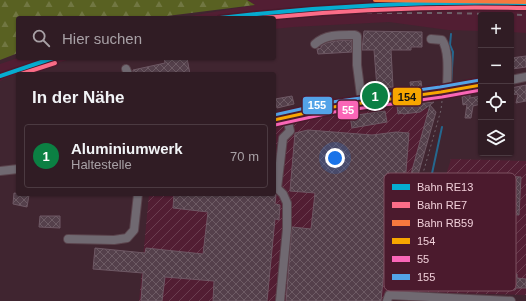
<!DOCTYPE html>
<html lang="de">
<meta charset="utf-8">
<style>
:root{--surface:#301c24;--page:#3c2931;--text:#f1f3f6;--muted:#a8a1a6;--line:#4b3a41;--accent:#0b8043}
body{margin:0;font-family:Arial,sans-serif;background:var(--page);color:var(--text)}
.controls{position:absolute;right:12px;top:12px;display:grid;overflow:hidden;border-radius:4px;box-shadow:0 1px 3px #0004}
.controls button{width:36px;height:36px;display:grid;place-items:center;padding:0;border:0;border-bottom:1px solid var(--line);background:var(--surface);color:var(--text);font:20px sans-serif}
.you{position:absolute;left:335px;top:158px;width:14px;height:14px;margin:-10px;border:3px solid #fff;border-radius:50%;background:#1a73e8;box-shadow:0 0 0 6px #1a73e833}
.badge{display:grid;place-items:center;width:26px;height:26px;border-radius:50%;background:var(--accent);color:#fff;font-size:13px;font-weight:700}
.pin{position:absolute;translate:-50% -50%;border:2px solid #fff;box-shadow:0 1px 4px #0006}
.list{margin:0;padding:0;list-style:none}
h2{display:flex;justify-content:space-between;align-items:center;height:52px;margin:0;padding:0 16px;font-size:17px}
h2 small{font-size:13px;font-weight:400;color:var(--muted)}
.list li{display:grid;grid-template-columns:26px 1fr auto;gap:12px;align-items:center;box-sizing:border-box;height:64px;margin:0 8px 8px;padding:0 8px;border:1px solid var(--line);border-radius:4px}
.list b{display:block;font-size:15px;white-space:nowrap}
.list p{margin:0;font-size:13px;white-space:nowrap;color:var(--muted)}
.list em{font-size:13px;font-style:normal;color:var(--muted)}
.icon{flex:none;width:22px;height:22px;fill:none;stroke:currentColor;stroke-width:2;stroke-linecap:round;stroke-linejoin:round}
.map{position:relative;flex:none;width:526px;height:301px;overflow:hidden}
.search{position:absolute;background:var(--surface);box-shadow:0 1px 3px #0004;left:16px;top:16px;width:260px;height:44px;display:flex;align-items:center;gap:10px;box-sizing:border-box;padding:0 14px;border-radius:4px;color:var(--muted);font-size:15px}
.panel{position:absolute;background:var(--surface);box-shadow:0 1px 3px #0004;left:16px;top:72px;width:260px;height:124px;border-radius:4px}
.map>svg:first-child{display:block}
.built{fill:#521e33}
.industrial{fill:url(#industrial-furrows)}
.forest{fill:url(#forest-firs)}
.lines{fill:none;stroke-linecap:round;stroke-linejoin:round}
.stream{stroke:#25678e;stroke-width:2}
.building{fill:url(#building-cross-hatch);stroke:#6e5864}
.minor-casing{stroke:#5a434c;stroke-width:10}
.path{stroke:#70636b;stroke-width:1;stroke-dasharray:2 3;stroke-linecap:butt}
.minor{stroke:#706971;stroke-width:8}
.rail{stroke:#6e6169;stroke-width:2;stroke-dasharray:5 5;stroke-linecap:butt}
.bus-1-casing{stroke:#4b1a2d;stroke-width:6}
.bus-2-casing{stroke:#4b1a2d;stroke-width:6}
.bus-3-casing{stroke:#4b1a2d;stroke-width:6}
.bus-1{stroke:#f7a600;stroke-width:3}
.bus-2{stroke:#fa66b7;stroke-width:3}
.bus-3{stroke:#53a3e8;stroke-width:3}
.rail-1-casing{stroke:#4b1a2d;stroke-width:7}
.rail-2-casing{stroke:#4b1a2d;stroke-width:7}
.rail-3-casing{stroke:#4b1a2d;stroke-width:7}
.rail-1{stroke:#06acd0;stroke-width:4}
.rail-2{stroke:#fb6d88;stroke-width:4}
.rail-3{stroke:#f6793e;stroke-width:4}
.key{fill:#4b1a2d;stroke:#7d5061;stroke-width:1}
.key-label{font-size:11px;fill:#f0cfd9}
.line-badge{stroke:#4b1a2d;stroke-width:1.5}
.badge-label{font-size:11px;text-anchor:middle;font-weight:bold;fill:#fff}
.pale-badge-label{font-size:11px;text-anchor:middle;font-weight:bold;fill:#111}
</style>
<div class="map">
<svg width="526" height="301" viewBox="0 0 526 301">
<defs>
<pattern id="industrial-furrows" width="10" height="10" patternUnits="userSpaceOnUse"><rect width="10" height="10" fill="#521e33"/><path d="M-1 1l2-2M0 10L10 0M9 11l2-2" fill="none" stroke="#6b3e50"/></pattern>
<pattern id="forest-firs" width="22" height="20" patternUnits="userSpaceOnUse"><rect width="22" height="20" fill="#596122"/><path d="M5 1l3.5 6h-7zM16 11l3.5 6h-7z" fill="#717742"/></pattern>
<pattern id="building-cross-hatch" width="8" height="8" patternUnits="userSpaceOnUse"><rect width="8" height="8" fill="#54404b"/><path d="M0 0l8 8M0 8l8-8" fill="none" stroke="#6d5b64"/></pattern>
</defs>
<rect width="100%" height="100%" fill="#402530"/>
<!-- built -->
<g class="built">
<path d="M247 0H526V33L511 32V15H481V31L448 30 389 22 293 27 274 29V18H178L255 5Z"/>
<path d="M18 58H74L18 74 0 81V64Z"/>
</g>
<!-- industrial -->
<g class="industrial">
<path d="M421 103 433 114 385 301H139L149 194H274V127L319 118Z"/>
<path d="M451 159 526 161V295L409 292Z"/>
</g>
<!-- forest -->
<path class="forest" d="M0 0H247L255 5 151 18H18V53L0 60Z"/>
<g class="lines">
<!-- stream -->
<g class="stream">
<path d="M451 34 450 45 453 52 451 85"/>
<path d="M401 287 428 192 442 127"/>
</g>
</g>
<!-- building -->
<g class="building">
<path d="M364 31 422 32V47H411V50H391L393 87 377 88 374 50H362Z"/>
<path d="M352 40V52L318 54 317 49 321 48V46L326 43 334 41Z"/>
<path d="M526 56V67L512 69 511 58Z"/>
<path d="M164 58H187L190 74H133V70L165 63Z"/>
<path d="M421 81 422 88 411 89 410 82Z"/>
<path d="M526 85V101L516 103 518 94 511 95V88Z"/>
<path d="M470 95V98L481 96V104L473 106 471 118H465L467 104 463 105 462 96Z"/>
<path d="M292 96 294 104 277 108 275 99Z"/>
<path d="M434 102 420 112 403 114V113L398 114 397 106Z"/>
<path d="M430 105 436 112 412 196 403 195 399 237 387 236 381 301H286L292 227 311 229 315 193 290 191 295 133 308 130 372 135 396 132 409 133 405 184 408 185Z"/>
<path d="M385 111 387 122 352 128 350 116Z"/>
<path d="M504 176 521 177 519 215 502 214Z"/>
<path d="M14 193 29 195 27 207 13 204Z"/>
<path d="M174 194H275L276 195 275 204 280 205 279 220 275 219 267 301H213L214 281 165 277 162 301H141L143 273 93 269 95 248 145 253 146 248 203 254 208 212 173 208Z"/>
<path d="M40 216H60V228L39 227Z"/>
<path d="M489 272 517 274V278L526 279V288H516L515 290 487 289V286L426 283 427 273 488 276Z"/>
</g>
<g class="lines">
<defs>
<g id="minor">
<path d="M431 39 442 40C450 52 447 76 447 91"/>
<path d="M315 44C326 34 341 35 355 35L357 36V65L362 103"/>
<path d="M126 69 128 74"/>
<path d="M511 80 526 77"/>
<path d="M274 120 333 107 441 92 481 85"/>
<path d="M0 171 18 169"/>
<path d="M68 239 114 240 127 238 134 230 138 194"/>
<path d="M280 301 287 229V203L283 194 277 188 283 138 290 131 287 117"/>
<path d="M387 301 389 295 511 301"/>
</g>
</defs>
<!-- minor casing -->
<use href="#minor" class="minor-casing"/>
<!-- path -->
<path class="path" d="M391 286 441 110 442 101"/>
<!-- minor -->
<use href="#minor" class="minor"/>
<!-- rail -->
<path class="rail" d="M297 14 333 13H449L526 15"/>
<defs>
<path id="bus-1" d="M274 120 333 107 441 92 481 85"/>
<path id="bus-2" d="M275 125 334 112 442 97 481 90"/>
<path id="bus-3" d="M274 115 332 102 440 87 480 80"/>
</defs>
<!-- bus-1 casing -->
<use href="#bus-1" class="bus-1-casing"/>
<!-- bus-2 casing -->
<use href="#bus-2" class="bus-2-casing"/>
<!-- bus-3 casing -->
<use href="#bus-3" class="bus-3-casing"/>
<!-- bus-1 -->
<use href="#bus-1" class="bus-1"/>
<!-- bus-2 -->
<use href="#bus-2" class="bus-2"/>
<!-- bus-3 -->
<use href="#bus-3" class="bus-3"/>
<defs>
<g id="rail-1">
<path d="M220 18C322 6 423 1 526 3"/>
<path d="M0 76 53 58"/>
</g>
<g id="rail-2">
<path d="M263 18C351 9 438 6 526 8"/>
<path d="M21 74 55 63"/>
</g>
<path id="rail-3" d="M375 0 526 2"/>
</defs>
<!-- rail-1 casing -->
<use href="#rail-1" class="rail-1-casing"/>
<!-- rail-2 casing -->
<use href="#rail-2" class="rail-2-casing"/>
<!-- rail-3 casing -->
<use href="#rail-3" class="rail-3-casing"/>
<!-- rail-1 -->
<use href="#rail-1" class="rail-1"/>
<!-- rail-2 -->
<use href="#rail-2" class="rail-2"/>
<!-- rail-3 -->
<use href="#rail-3" class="rail-3"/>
</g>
<!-- legend -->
<rect x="384" y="173" width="132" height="118" rx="6" class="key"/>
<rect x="392" y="184" width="18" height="6" fill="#06acd0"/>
<rect x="392" y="202" width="18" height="6" fill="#fb6d88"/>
<rect x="392" y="220" width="18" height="6" fill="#f6793e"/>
<rect x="392" y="238" width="18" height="6" fill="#f7a600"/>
<rect x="392" y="256" width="18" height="6" fill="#fa66b7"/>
<rect x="392" y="274" width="18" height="6" fill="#53a3e8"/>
<g class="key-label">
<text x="417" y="191">Bahn RE13</text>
<text x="417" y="209">Bahn RE7</text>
<text x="417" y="227">Bahn RB59</text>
<text x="417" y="245">154</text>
<text x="417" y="263">55</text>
<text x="417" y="281">155</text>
</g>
<g class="line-badge">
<rect x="392" y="87" width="30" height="19" rx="4" fill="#f7a600"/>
<rect x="302" y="96" width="31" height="19" rx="4" fill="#53a3e8"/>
<rect x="337" y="100" width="22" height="20" rx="4" fill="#fa66b7"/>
</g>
<g class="badge-label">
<text x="317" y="109">155</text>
<text x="348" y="114">55</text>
</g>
<g class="pale-badge-label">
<text x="407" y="101">154</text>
</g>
</svg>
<div class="controls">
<button>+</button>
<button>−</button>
<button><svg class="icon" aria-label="locate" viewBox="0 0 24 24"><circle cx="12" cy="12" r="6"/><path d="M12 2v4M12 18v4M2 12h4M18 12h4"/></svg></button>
<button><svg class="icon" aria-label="layers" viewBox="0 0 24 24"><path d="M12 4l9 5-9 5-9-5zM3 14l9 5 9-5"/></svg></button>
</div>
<div class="you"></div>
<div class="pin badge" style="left:375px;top:96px">1</div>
<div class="search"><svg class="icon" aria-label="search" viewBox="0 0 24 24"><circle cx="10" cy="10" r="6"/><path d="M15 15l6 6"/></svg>Hier suchen</div>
<section class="panel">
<h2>In der Nähe<small></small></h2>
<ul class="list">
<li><span class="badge">1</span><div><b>Aluminiumwerk</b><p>Haltestelle</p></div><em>70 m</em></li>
</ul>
</section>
</div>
